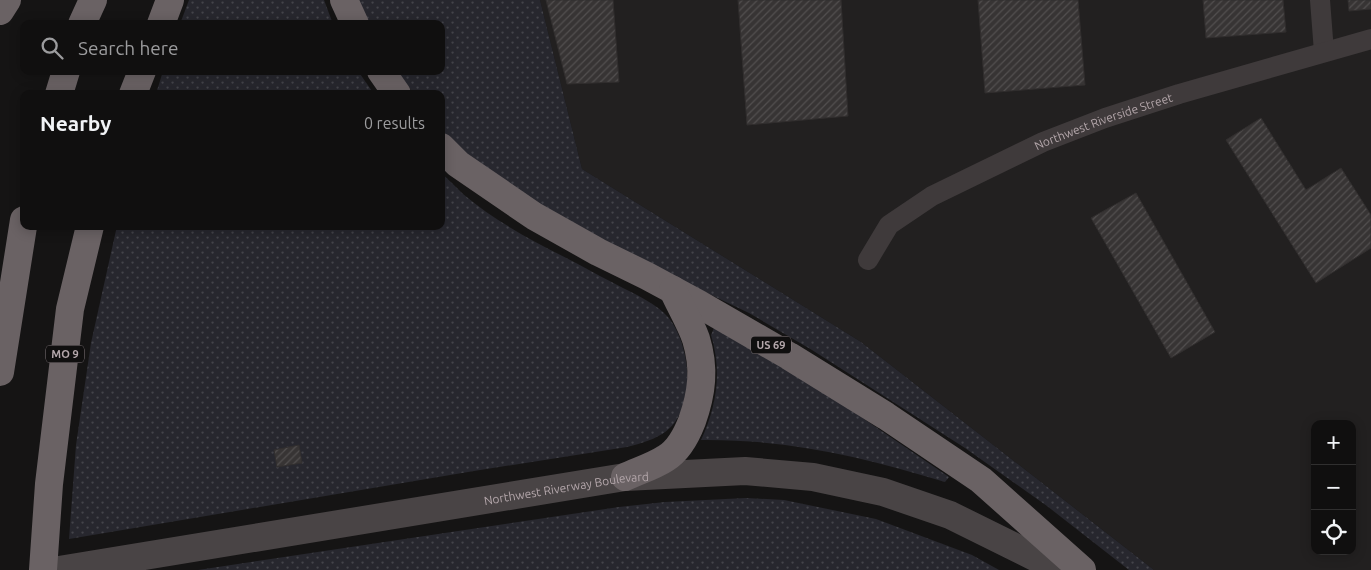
<!DOCTYPE html>
<meta charset="utf-8">
<style>
:root{--surface:#100f0f;--page:#1e1d1d;--text:#f1f3f6;--muted:#9c9c9e;--line:#302f2f}
body{margin:0;font-family:Ubuntu,sans-serif;background:var(--page);color:var(--text)}
.controls{position:absolute;right:15px;bottom:15px;display:grid;overflow:hidden;border-radius:10px;box-shadow:0 2px 12px #0003}
.controls button{width:45px;height:45px;display:grid;place-items:center;padding:0;border:0;border-bottom:1px solid var(--line);background:var(--surface);color:var(--text);font:25px sans-serif}
.list{margin:0;padding:0;list-style:none}
h2{display:flex;justify-content:space-between;align-items:center;height:65px;margin:0;padding:0 20px;font-size:21px}
h2 small{font-size:16px;font-weight:400;color:var(--muted)}
.icon{flex:none;width:28px;height:28px;fill:none;stroke:currentColor;stroke-width:2;stroke-linecap:round;stroke-linejoin:round}
.map{position:relative;flex:none;width:1371px;height:570px;overflow:hidden}
.search{position:absolute;background:var(--surface);box-shadow:0 2px 12px #0003;left:20px;top:20px;width:425px;height:55px;display:flex;align-items:center;gap:12px;box-sizing:border-box;padding:0 18px;border-radius:10px;color:var(--muted);font-size:19px}
.panel{position:absolute;background:var(--surface);box-shadow:0 2px 12px #0003;left:20px;top:90px;width:425px;height:140px;border-radius:10px}
.map>svg:first-child{display:block}
.built{fill:#222020;fill-rule:evenodd}
.grass{fill:url(#grass-dots)}
.building{fill:url(#building-hatch);stroke:#312e2e}
.lines{fill:none;stroke-linecap:round;stroke-linejoin:round}
.minor{stroke:#3f3a3b;stroke-width:20}
.secondary{stroke:#494445;stroke-width:28}
.motorway{stroke:#6a6264;stroke-width:28}
.labels{text-anchor:middle;dominant-baseline:central;stroke-width:4;stroke-linejoin:round;paint-order:stroke}
.shield{fill:#100f0f;stroke:#83797c;stroke-width:1}
.shield-label{font-size:11px;font-weight:bold;fill:#b4a7ab}
.street-label{font-size:12px;fill:#b4a7ab;stroke:#100f0f}
</style>
<div class="map">
<svg width="1371" height="570" viewBox="0 0 1371 570">
<defs>
<pattern id="grass-dots" width="8" height="8" patternUnits="userSpaceOnUse" patternTransform="scale(1.25)"><rect width="8" height="8" fill="#27272e"/><path d="M2 2h.1M6 6h.1" fill="none" stroke="#44444a" stroke-width="1.8" stroke-linecap="round"/></pattern>
<pattern id="building-hatch" width="6" height="6" patternUnits="userSpaceOnUse" patternTransform="scale(1.25)"><rect width="6" height="6" fill="#373434"/><path d="M-1 1l2-2M0 6l6-6M5 7l2-2" fill="none" stroke="#524f4f"/></pattern>
</defs>
<rect width="100%" height="100%" fill="#151414"/>
<!-- built -->
<path class="built" d="M540 0H1371V570H1154L861 342 582 169ZM1315 424H1352V551H1315Z"/>
<!-- grass -->
<g class="grass">
<path d="M189 0H324L333 24H180Z"/>
<path d="M358 0H540L582 169 861 342 1154 570H1129L1047 506 965 448 812 350 749 313 560 223 450 142 441 130V94H414L397 71H441V24H369Z"/>
<path d="M163 71H358L374 94H156Z"/>
<path d="M441 173C449 180 456 187 463 194 497 223 537 243 576 263 592 272 608 280 623 288 639 296 656 304 668 317 684 336 691 372 686 396 678 431 659 439 627 447L474 471 69 539 76 445 91 343 117 226H441Z"/>
<path d="M714 328 826 393 949 477 945 482C864 457 787 439 701 440 717 406 722 371 711 335Z"/>
<path d="M746 498 784 500 876 519 972 555 999 570H198L619 507 665 502Z"/>
</g>
<!-- building -->
<g class="building">
<path d="M546 0H613L619 82 567 84Z"/>
<path d="M738 0H841L848 116 747 125Z"/>
<path d="M978 0H1078L1085 85 985 93Z"/>
<path d="M1203 0H1283L1286 32 1206 38Z"/>
<path d="M1348 0H1371V9L1349 11Z"/>
<path d="M1261 118 1306 190 1341 168 1371 215V248L1316 283 1226 140Z"/>
<path d="M1136 193 1215 332 1171 358 1091 218Z"/>
<path d="M299 445 302 463 277 467 274 450Z"/>
</g>
<g class="lines">
<!-- minor -->
<g class="minor">
<path d="M1320 0 1324 52"/>
<path id="s1" d="M868 260 889 225 932 196 1043 142 1105 118 1179 94 1371 39"/>
</g>
<!-- secondary -->
<path class="secondary" id="s2" d="M59 570 625 477 745 471 813 477 883 492 950 515 1061 570"/>
<!-- motorway -->
<g class="motorway">
<path d="M344 0 355 24"/>
<path d="M0 11 7 0"/>
<path d="M82 24 93 0"/>
<path d="M161 24 170 0"/>
<path d="M381 71 397 94"/>
<path d="M59 94 66 71"/>
<path d="M133 94 142 71"/>
<path d="M441 147 458 164 534 216 598 252 647 276 699 304 789 356 886 416 981 480 1082 570"/>
<path d="M0 372 24 220"/>
<path d="M625 477C638 471 654 466 666 458 679 450 687 434 692 421 702 393 705 368 696 339 690 322 680 306 673 290"/>
<path d="M43 570 49 484 70 309 90 226"/>
</g>
</g>
<g class="labels">
<!-- shield labels -->
<g class="shield">
<rect x="751" y="336.5" width="40" height="17" rx="4"/>
<rect x="46" y="345.5" width="38" height="17" rx="4"/>
</g>
<g class="shield-label">
<text x="771" y="345">US 69</text>
<text x="65" y="354">MO 9</text>
</g>
<!-- street labels -->
<g class="street-label">
<text stroke="none"><textPath href="#s1" startOffset="280">Northwest Riverside Street</textPath></text>
<text stroke="none"><textPath href="#s2" startOffset="514">Northwest Riverway Boulevard</textPath></text>
</g>
</g>
</svg>
<div class="controls">
<button>+</button>
<button>−</button>
<button><svg class="icon" aria-label="locate" viewBox="0 0 24 24"><circle cx="12" cy="12" r="6"/><path d="M12 2v4M12 18v4M2 12h4M18 12h4"/></svg></button>
</div>
<div class="search"><svg class="icon" aria-label="search" viewBox="0 0 24 24"><circle cx="10" cy="10" r="6"/><path d="M15 15l6 6"/></svg>Search here</div>
<section class="panel">
<h2>Nearby<small>0 results</small></h2>
<ul class="list">
</ul>
</section>
</div>
